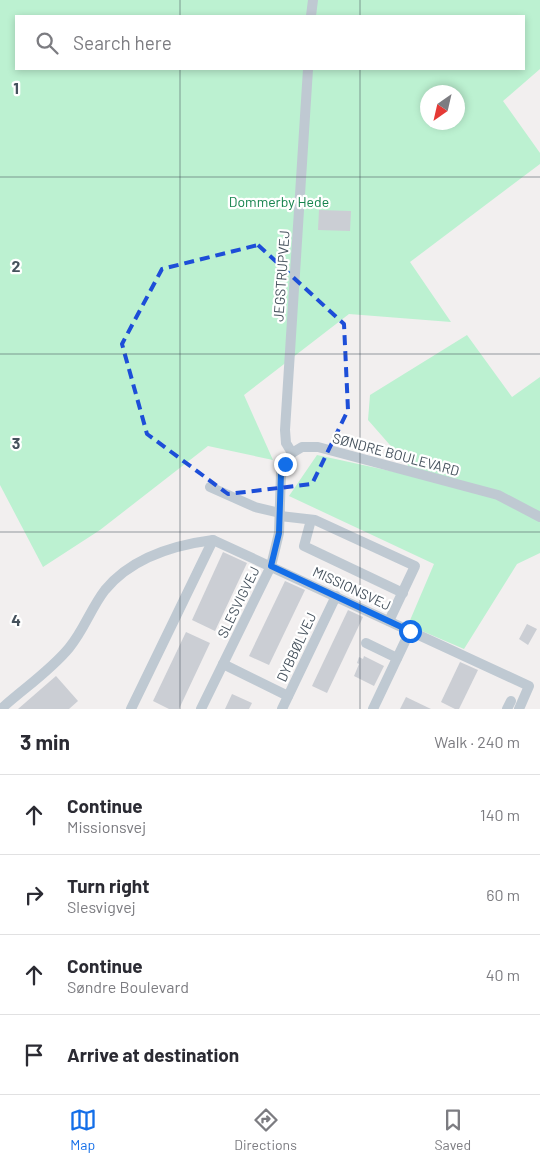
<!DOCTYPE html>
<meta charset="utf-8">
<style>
:root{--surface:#fff;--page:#f2f2f3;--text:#2b2b33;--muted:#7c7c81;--line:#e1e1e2;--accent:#136ee8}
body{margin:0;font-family:Barlow,sans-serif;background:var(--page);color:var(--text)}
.compass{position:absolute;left:420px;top:85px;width:45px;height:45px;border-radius:50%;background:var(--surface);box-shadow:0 2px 8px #0003;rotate:214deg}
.stop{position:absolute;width:15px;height:15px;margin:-11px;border:4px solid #136ee8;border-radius:50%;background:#fff}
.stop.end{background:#136ee8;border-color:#fff;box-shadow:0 1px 5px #0008}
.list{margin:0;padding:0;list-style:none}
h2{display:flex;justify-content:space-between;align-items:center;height:65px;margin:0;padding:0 20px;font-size:21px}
h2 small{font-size:16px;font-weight:400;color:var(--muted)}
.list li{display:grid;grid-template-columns:32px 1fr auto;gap:15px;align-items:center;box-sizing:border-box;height:80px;padding:0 20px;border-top:1px solid var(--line)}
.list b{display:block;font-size:19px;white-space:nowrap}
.list p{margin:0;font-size:16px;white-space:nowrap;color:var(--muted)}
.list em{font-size:16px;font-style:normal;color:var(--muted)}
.icon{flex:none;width:28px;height:28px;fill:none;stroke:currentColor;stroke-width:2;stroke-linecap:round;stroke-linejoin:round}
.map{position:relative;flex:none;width:540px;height:709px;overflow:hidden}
.search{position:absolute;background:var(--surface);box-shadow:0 2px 8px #0003;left:15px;right:15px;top:15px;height:55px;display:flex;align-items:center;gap:12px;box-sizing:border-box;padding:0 18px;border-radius:0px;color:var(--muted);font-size:19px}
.sheet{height:385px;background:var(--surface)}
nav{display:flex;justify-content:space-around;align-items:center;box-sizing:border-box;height:70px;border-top:1px solid var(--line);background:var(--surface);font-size:14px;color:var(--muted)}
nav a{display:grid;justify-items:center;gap:2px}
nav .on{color:var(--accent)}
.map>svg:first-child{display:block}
.green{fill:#bcf1d1;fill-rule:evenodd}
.building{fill:#cbced4}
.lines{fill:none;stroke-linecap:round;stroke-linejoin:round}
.minor{stroke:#bfc9d2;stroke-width:10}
.route{stroke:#136ee8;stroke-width:6}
.marked{fill:none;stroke:#1d4ed8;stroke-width:4;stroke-dasharray:10 6;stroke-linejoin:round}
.grid{fill:none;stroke:#46525d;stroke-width:1;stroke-opacity:0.55}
.labels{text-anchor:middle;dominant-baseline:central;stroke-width:4.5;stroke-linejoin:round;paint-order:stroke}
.park-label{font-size:14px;fill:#14824c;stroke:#fff}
.street-label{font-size:14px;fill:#46525d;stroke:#fff}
.grid-label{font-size:16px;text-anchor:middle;font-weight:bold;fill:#46525d;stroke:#fff;stroke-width:4.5;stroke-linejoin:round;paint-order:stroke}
</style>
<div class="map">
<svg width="540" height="709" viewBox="0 0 540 709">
<rect width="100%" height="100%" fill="#f2efef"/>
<!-- green -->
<g class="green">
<path d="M0 0H540V69L503 101 540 153V164L410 262 451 322 349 314 244 395 273 460 208 446 100 530 43 567 0 485ZM16 16H524V69H16ZM428 92H458V122H428Z"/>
<path d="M467 335 512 397 540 377V553L517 564 464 649 408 625 434 564 289 496 317 455 418 477 368 420 370 395Z"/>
</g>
<!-- building -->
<g class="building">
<path d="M319 210 351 211 350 231 318 230Z"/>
<path d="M223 552 247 563 215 631 192 620Z"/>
<path d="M285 581 305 590 269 665 249 656Z"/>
<path d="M348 610 363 617 327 693 312 686Z"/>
<path d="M527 624 537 629 528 645 519 639Z"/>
<path d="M186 632 210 643 179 709H169L153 701Z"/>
<path d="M364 656 384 666 374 686 354 676 359 664 357 663 359 657 363 659Z"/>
<path d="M460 662 478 670 459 709H455L441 702Z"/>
<path d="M56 676 78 701 69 709H18Z"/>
<path d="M232 694 252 703 249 709H225Z"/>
<path d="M406 697 431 709H400Z"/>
</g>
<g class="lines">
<!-- minor -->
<g class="minor">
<path d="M311 16 313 0"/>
<path d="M292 453 286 443 285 430 308 69"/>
<path d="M210 487 255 507 280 513"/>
<path d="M280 516 315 520 415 566 389 621"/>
<path d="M311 520 304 546 403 593"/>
<path d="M366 643 397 658"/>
<path d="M223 664 288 696"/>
<path d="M1 709C23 689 50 671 69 648 84 630 91 608 105 590 132 557 174 545 213 540L529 686 519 709"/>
<path d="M131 709 213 540"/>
<path d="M201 709 271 566 279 533 281 473 285 464 292 453 302 447H318L498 495 540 517"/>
<path d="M282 709 336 596"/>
<path d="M373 709 410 631"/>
<path d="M507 709 511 701"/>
</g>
</g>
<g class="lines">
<!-- route -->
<path class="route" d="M285 464 281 473 279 533 271 566 410 631"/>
</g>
<!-- marked area -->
<path class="marked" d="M258 245 344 324 348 410 312 484 228 494 147 434 122 344 162 269Z"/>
<!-- grid -->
<path class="grid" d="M180 0V16M360 0V16M180 69V709M360 69V709M0 177H540M0 354H540M0 532H540"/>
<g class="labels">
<!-- park labels -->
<g class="park-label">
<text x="279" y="201">Dommerby Hede</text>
</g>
<!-- street labels -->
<g class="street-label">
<text transform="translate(281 276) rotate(-86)">JEGSTRUPVEJ</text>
<text transform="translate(396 454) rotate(15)">SØNDRE BOULEVARD</text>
<text transform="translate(352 588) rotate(25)">MISSIONSVEJ</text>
<text transform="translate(238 602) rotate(-64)">SLESVIGVEJ</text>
<text transform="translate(296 647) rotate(-65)">DYBBØLVEJ</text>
</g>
</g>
<g class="grid-label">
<text x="16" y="94">1</text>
<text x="16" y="272">2</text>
<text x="16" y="449">3</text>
<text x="16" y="626">4</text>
</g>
</svg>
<svg class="compass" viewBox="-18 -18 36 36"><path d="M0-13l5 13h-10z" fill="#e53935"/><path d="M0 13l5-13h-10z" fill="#7c7c81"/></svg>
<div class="stop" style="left:410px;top:631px"></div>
<div class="stop end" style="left:285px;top:464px"></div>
<div class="search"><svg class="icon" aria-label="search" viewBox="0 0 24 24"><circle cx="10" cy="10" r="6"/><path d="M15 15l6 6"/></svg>Search here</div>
</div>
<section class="sheet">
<h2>3 min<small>Walk · 240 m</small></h2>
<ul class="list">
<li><svg class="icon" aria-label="ahead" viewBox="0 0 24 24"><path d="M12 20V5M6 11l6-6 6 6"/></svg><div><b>Continue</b><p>Missionsvej</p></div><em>140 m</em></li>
<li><svg class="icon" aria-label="right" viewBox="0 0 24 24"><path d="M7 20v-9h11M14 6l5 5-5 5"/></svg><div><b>Turn right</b><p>Slesvigvej</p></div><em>60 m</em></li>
<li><svg class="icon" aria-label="ahead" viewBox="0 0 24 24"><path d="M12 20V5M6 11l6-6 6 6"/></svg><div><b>Continue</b><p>Søndre Boulevard</p></div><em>40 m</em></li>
<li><svg class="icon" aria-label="arrive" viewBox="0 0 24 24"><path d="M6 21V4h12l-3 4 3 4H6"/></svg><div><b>Arrive at destination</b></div></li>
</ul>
</section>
<nav>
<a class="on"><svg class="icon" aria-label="map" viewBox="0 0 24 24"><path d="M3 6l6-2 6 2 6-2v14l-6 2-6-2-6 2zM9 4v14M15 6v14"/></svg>Map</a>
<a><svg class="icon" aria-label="directions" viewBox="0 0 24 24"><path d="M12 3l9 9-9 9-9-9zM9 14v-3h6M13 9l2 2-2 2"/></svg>Directions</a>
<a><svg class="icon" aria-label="saved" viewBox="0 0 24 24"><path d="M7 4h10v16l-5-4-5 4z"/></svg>Saved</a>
</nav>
